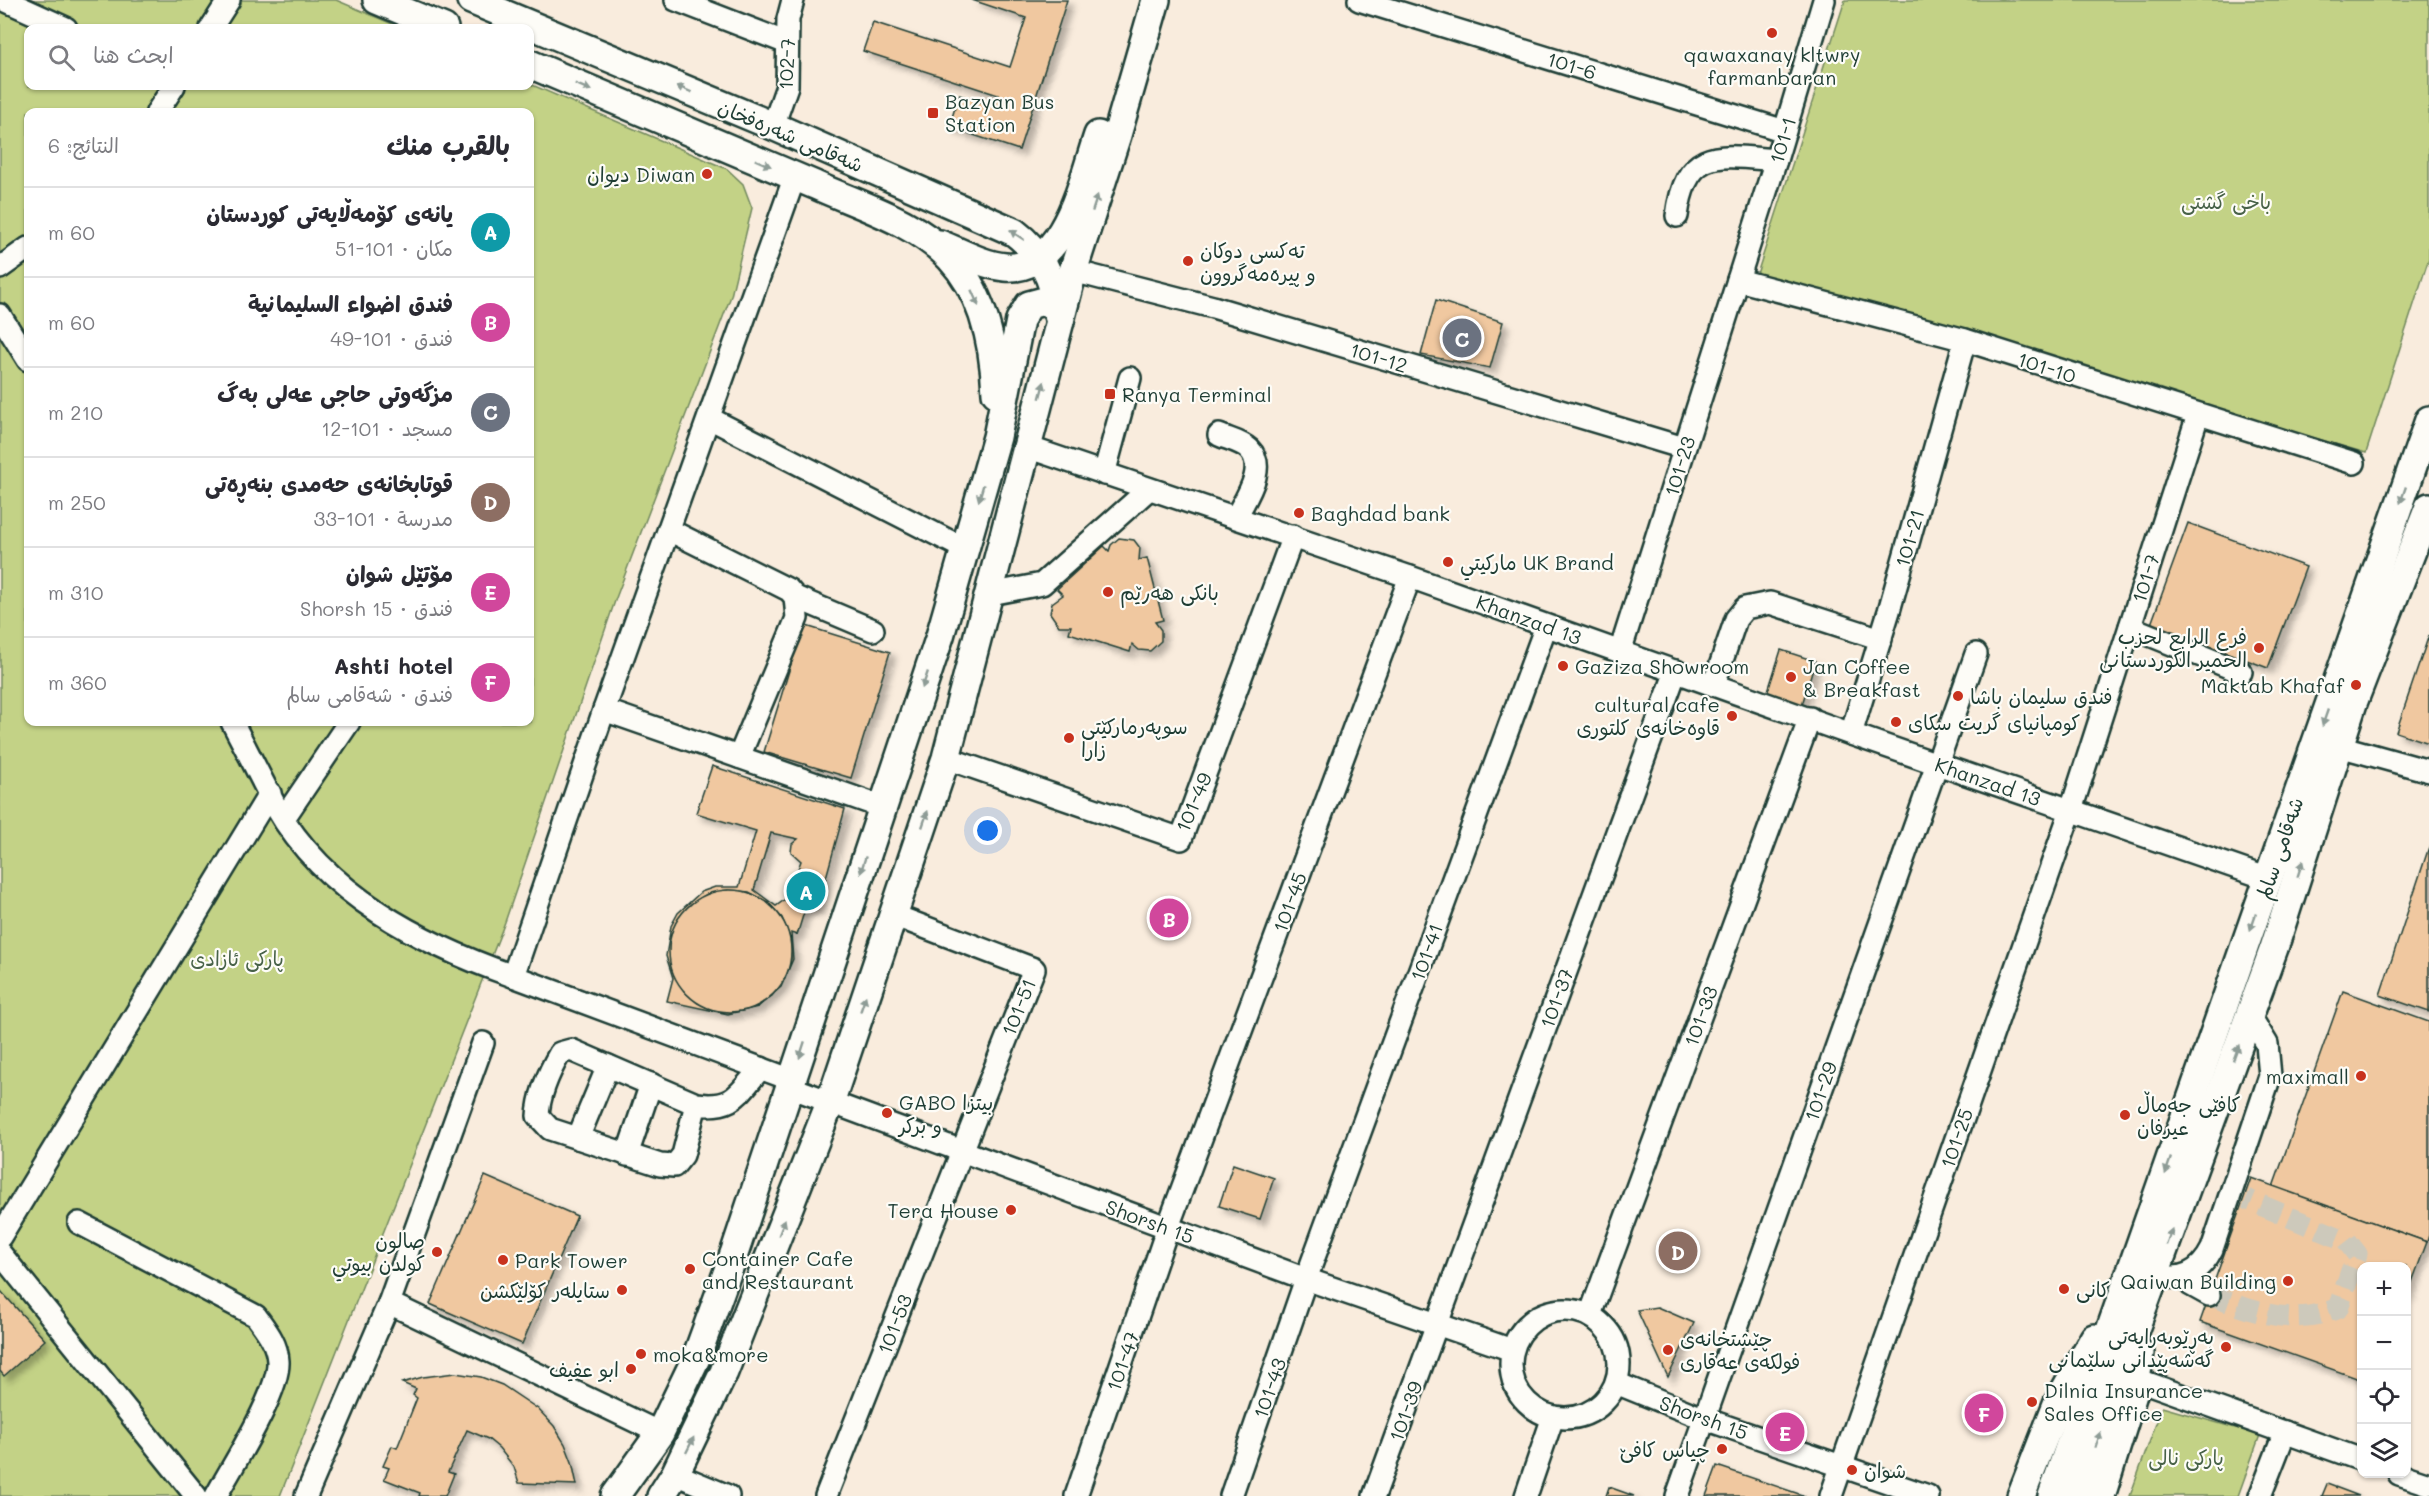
<!DOCTYPE html>
<html lang="ar">
<meta charset="utf-8">
<style>
:root{--surface:#fff;--page:#f7f7f7;--text:#2b2b33;--muted:#7c7c81;--line:#e1e1e2;--accent:#c8321e}
body{margin:0;font-family:Mali,"Playpen Sans Arabic",sans-serif;background:var(--page);color:var(--text);direction:rtl}
.controls{position:absolute;right:18px;bottom:18px;display:grid;overflow:hidden;border-radius:12px;box-shadow:0 2px 4px #0004}
.controls button{width:54px;height:54px;display:grid;place-items:center;padding:0;border:0;border-bottom:2px solid var(--line);background:var(--surface);color:var(--text);font:30px sans-serif}
.you{position:absolute;left:988px;top:831px;width:21px;height:21px;margin:-15px;border:4px solid #fff;border-radius:50%;background:#1a73e8;box-shadow:0 0 0 9px #1a73e833}
.badge{display:grid;place-items:center;width:39px;height:39px;border-radius:50%;background:var(--accent);color:#fff;font-size:20px;font-weight:700}
.pin{position:absolute;translate:-50% -50%;border:3px solid #fff;box-shadow:0 2px 6px #0006}
.list{margin:0;padding:0;list-style:none}
h2{display:flex;justify-content:space-between;align-items:center;height:78px;margin:0;padding:0 24px;font-size:26px}
h2 small{font-size:20px;font-weight:400;color:var(--muted)}
.list li{display:grid;grid-template-columns:39px 1fr auto;gap:18px;align-items:center;box-sizing:border-box;height:90px;padding:0 24px;border-top:2px solid var(--line)}
.list b{display:block;font-size:22px;white-space:nowrap}
.list p{margin:0;font-size:20px;white-space:nowrap;color:var(--muted)}
.list em{font-size:20px;font-style:normal;color:var(--muted)}
.icon{flex:none;width:33px;height:33px;fill:none;stroke:currentColor;stroke-width:2;stroke-linecap:round;stroke-linejoin:round}
.map{position:relative;flex:none;width:2429px;height:1496px;overflow:hidden;direction:ltr}
.search{position:absolute;background:var(--surface);box-shadow:0 2px 4px #0004;left:24px;top:24px;width:510px;height:66px;display:flex;align-items:center;gap:15px;box-sizing:border-box;padding:0 21px;border-radius:12px;color:var(--muted);font-size:22px}
.panel{position:absolute;background:var(--surface);box-shadow:0 2px 4px #0004;left:24px;top:108px;width:510px;height:618px;border-radius:12px;direction:rtl}
.map>svg:first-child{display:block}
.green{fill:#c3d286;stroke:#71885d;stroke-width:1.5;fill-rule:evenodd}
.building{fill:#f0c8a0;stroke:#1f3d34;stroke-width:1.5;fill-rule:evenodd;filter:url(#shadow)}
.lines{fill:none;stroke-linecap:round;stroke-linejoin:round}
.minor-tunnel{stroke:#cdc9bb;stroke-width:21;stroke-dasharray:21 10;stroke-linecap:butt}
.minor-casing{stroke:#1f3d34;stroke-width:26}
.major-casing{stroke:#1f3d34;stroke-width:32}
.minor{stroke:#fdfcf7;stroke-width:21}
.major{stroke:#fdfcf7;stroke-width:27}
.oneway{fill:#8e9c96}
.poi-dot{fill:#c8321e;stroke:#fdfcf7;stroke-width:2}
.labels{text-anchor:middle;dominant-baseline:central;stroke-width:4.5;stroke-linejoin:round;paint-order:stroke}
.poi-label{font-size:20px;fill:#1f3d34;stroke:#fdfcf7;text-anchor:start}
.street-label{font-size:20px;fill:#1f3d34;stroke:#fdfcf7}
.park-label{font-size:20px;fill:#486248;stroke:#fdfcf7}
</style>
<div class="map">
<svg width="2429" height="1496" viewBox="0 0 2429 1496">
<defs>
<filter id="shadow"><feDropShadow dx="5.5" dy="5.5" stdDeviation="3" flood-color="#0004"/></filter>
</defs>
<rect width="100%" height="100%" fill="#f9ecdd"/>
<filter id="ink" filterUnits="userSpaceOnUse"><feTurbulence type="fractalNoise" baseFrequency=".0167" numOctaves="2"/><feDisplacementMap in="SourceGraphic" scale="12" xChannelSelector="R" yChannelSelector="G"/><feConvolveMatrix kernelMatrix="1 2 1 2 8 2 1 2 1" color-interpolation-filters="sRGB"/></filter>
<g filter="url(#ink)">
<!-- green -->
<g class="green">
<path d="M0 0H336L402 28H28V86L530 84 727 169 743 184 752 208 731 296 616 598 505 922 280 1496H0ZM28 112H530V722H28Z"/>
<path d="M1845 0H2429V258L2366 453 1757 274Z"/>
<path d="M2162 1407 2260 1435 2238 1496H2130Z"/>
</g>
<!-- building -->
<g class="building">
<path d="M972 0H1067L1019 150 949 127 959 95 994 106 998 95 863 51 873 22 1010 67 1026 18Z"/>
<path d="M1436 300 1503 322 1490 368 1421 355Z"/>
<path d="M2188 523 2306 567 2268 668 2151 624Z"/>
<path d="M1119 538 1134 540 1140 548 1139 560 1147 558 1163 620 1155 622 1161 630V641L1150 651 1139 650 1132 644 1130 652 1069 633 1071 626H1059L1050 613 1052 603 1063 595 1057 589 1104 546 1109 551 1111 545Z"/>
<path d="M803 625 890 652 851 778 764 752Z"/>
<path d="M2429 635V743L2396 732Z"/>
<path d="M1781 650 1815 661 1802 705 1767 694Z"/>
<path d="M712 766 845 809 817 910 805 909 797 935 791 933 793 959 781 987 758 1007 728 1014 667 1001 673 978 666 956 671 926 678 913 701 892 715 887H739L756 831 696 813ZM771 833 798 839 792 844 791 852 801 861 787 898 776 906 754 890ZM728 890 749 892 768 902 782 918 790 938 791 959 785 979 772 996 754 1008 735 1012 716 1011 698 1003 684 991 674 974 670 956 671 936 678 919 691 904 707 894Z"/>
<path d="M2429 847V1012L2380 995Z"/>
<circle cx="730" cy="951" r="61"/>
<path d="M2343 991 2429 1022V1235L2427 1242 2273 1187Z"/>
<path d="M1233 1164 1274 1178 1260 1219 1219 1206Z"/>
<path d="M485 1176 577 1216 522 1344 430 1304Z"/>
<path d="M2251 1178 2427 1242 2406 1298V1266H2362V1380L2200 1322Z"/>
<path d="M0 1290 45 1340 4 1376 0 1371Z"/>
<path d="M1657 1307 1694 1323 1668 1377 1637 1310Z"/>
<path d="M455 1373 481 1377 502 1385 538 1409 554 1426 565 1444 572 1462 577 1485 519 1483 514 1467 499 1448 488 1439 467 1430 448 1472 454 1474 445 1496H419L420 1493 384 1479 389 1468 383 1466 392 1446 397 1448 417 1398 413 1395 416 1389 402 1383 423 1377Z"/>
<path d="M1717 1466 1805 1496H1706Z"/>
<path d="M2327 1484 2359 1496H2322Z"/>
<path d="M1609 1487 1634 1496H1606Z"/>
</g>
<g class="lines">
<!-- minor-tunnel -->
<path class="minor-tunnel" d="M2209 1295C2253 1312 2294 1327 2338 1308L2357 1254 2347 1241 2246 1199"/>
<defs>
<g id="minor">
<path d="M4 0 66 28"/>
<path d="M676 0 787 43"/>
<path d="M1359 0 1785 131"/>
<path d="M211 28 229 0"/>
<path d="M157 112 174 86"/>
<path d="M773 126 787 86 788 19 793 0"/>
<path d="M1677 216C1686 146 1719 155 1776 160"/>
<path d="M0 268 28 248"/>
<path d="M1073 271 1213 307 1684 448"/>
<path d="M1738 280 1965 340 2354 463"/>
<path d="M0 315 28 360"/>
<path d="M709 418 965 549"/>
<path d="M1219 435C1228 439 1242 442 1249 449 1268 468 1245 499 1236 517"/>
<path d="M1027 447 1410 577 1851 734 2269 879"/>
<path d="M1104 474 1130 378"/>
<path d="M669 530 789 590 795 597 797 618 739 757"/>
<path d="M990 594 1042 584 1149 489"/>
<path d="M795 597 873 630"/>
<path d="M2130 627 2241 672"/>
<path d="M1620 652 1776 160 1824 0"/>
<path d="M1714 684 1736 619 1745 608 1770 603 1881 639"/>
<path d="M604 710 882 807"/>
<path d="M232 722C247 750 261 779 276 807 326 895 422 944 513 976"/>
<path d="M1851 734 1889 611 1965 340"/>
<path d="M2339 746 2429 771"/>
<path d="M946 758 1181 839 1293 536"/>
<path d="M284 818 349 722"/>
<path d="M792 1080 513 976 604 710 795 176"/>
<path d="M790 1087 1306 1279 1512 1350"/>
<path d="M696 1104 683 1155 674 1166 660 1165 550 1129 538 1116C539 1094 549 1072 560 1053L571 1050 696 1104C734 1109 738 1094 761 1068"/>
<path d="M578 1138 608 1066"/>
<path d="M627 1155 651 1084"/>
<path d="M79 1223 256 1316C266 1330 277 1343 278 1361 280 1392 232 1466 216 1496"/>
<path d="M0 1237 270 793"/>
<path d="M0 1253 196 1496"/>
<path d="M2155 1275C2181 1282 2200 1273 2212 1249L2270 1076 2267 1044 2250 1016"/>
<path d="M2184 1276 2191 1285 2209 1295"/>
<path d="M389 1303 660 1433"/>
<circle cx="1565" cy="1364" r="54"/>
<path d="M1590 1315 1810 718"/>
<path d="M2136 1379 2362 1460"/>
<path d="M1616 1383 1705 1419 1928 1496"/>
<path d="M675 1474 728 1496"/>
<path d="M2399 1474 2429 1484"/>
<path d="M306 1496 389 1303 483 1043"/>
<path d="M826 1496 1034 969 893 915"/>
<path d="M1076 1496 1168 1227 1410 577"/>
<path d="M1231 1496 1306 1279 1546 626"/>
<path d="M1374 1496 1676 671"/>
<path d="M1526 1496 1553 1417"/>
<path d="M1677 1496 1976 654"/>
<path d="M1831 1496 2071 810 2198 415"/>
<path d="M2260 1496 2285 1432"/>
</g>
<g id="major">
<path d="M377 0 444 28"/>
<path d="M471 0 773 126 1014 232C1042 253 1054 280 1059 314"/>
<path d="M530 64C625 105 720 144 815 185 861 206 915 221 950 258 984 294 994 346 996 393"/>
<path d="M940 244C960 252 983 265 1005 267 1065 272 1083 179 1098 135"/>
<path d="M615 1496 660 1433 696 1358 734 1254 940 636 997 437 1020 320 1029 305 1044 301 1054 304 1060 321"/>
<path d="M661 1496 675 1474 724 1372 830 1103 946 758 1073 271 1117 135 1156 0"/>
<path d="M2021 1496 2057 1404 2094 1338"/>
<path d="M2052 1496 2429 420"/>
<path d="M2079 1496 2124 1359 2274 948 2353 703 2429 507"/>
<path d="M2101 1496 2134 1391 2140 1353"/>
</g>
</defs>
<!-- minor casing -->
<use href="#minor" class="minor-casing"/>
<!-- major casing -->
<use href="#major" class="major-casing"/>
<!-- minor -->
<use href="#minor" class="minor"/>
<!-- major -->
<use href="#major" class="major"/>
</g>
<!-- one-way arrows -->
<defs><path id="oneway-solid" d="M-6-.8H1V-3.2L6.5 0L1 3.2V.8H-6Z" transform="scale(1.5)"/></defs>
<g class="oneway">
<use href="#oneway-solid" transform="translate(583 87) rotate(23)"/>
<use href="#oneway-solid" transform="translate(684 89) rotate(-157)"/>
<use href="#oneway-solid" transform="translate(763 163) rotate(23)"/>
<use href="#oneway-solid" transform="translate(1095 203) rotate(-72)"/>
<use href="#oneway-solid" transform="translate(1017 235) rotate(-146)"/>
<use href="#oneway-solid" transform="translate(975 298) rotate(66)"/>
<use href="#oneway-solid" transform="translate(1042 390) rotate(-75)"/>
<use href="#oneway-solid" transform="translate(981 493) rotate(106)"/>
<use href="#oneway-solid" transform="translate(2403 495) rotate(109)"/>
<use href="#oneway-solid" transform="translate(925 680) rotate(109)"/>
<use href="#oneway-solid" transform="translate(2325 718) rotate(109)"/>
<use href="#oneway-solid" transform="translate(925 819) rotate(-71)"/>
<use href="#oneway-solid" transform="translate(863 865) rotate(108)"/>
<use href="#oneway-solid" transform="translate(2300 869) rotate(-72)"/>
<use href="#oneway-solid" transform="translate(2253 922) rotate(109)"/>
<use href="#oneway-solid" transform="translate(863 1004) rotate(-71)"/>
<use href="#oneway-solid" transform="translate(802 1050) rotate(108)"/>
<use href="#oneway-solid" transform="translate(2236 1053) rotate(-70)"/>
<use href="#oneway-solid" transform="translate(2168 1166) rotate(109)"/>
<use href="#oneway-solid" transform="translate(782 1227) rotate(-69)"/>
<use href="#oneway-solid" transform="translate(2169 1237) rotate(-70)"/>
<use href="#oneway-solid" transform="translate(2098 1440) rotate(-72)"/>
<use href="#oneway-solid" transform="translate(690 1445) rotate(-64)"/>
</g>
</g>
<!-- markers -->
<g class="poi-dot">
<circle cx="1772" cy="33" r="6"/>
<rect x="927" y="107" width="12" height="12" rx="3"/>
<circle cx="707" cy="174" r="6"/>
<circle cx="1188" cy="261" r="6"/>
<rect x="1104" y="388" width="12" height="12" rx="3"/>
<circle cx="1299" cy="513" r="6"/>
<circle cx="1448" cy="562" r="6"/>
<circle cx="1108" cy="592" r="6"/>
<circle cx="2259" cy="648" r="6"/>
<circle cx="1563" cy="666" r="6"/>
<circle cx="1791" cy="677" r="6"/>
<circle cx="2356" cy="685" r="6"/>
<circle cx="1958" cy="696" r="6"/>
<circle cx="1732" cy="716" r="6"/>
<circle cx="1896" cy="722" r="6"/>
<circle cx="1069" cy="738" r="6"/>
<circle cx="2361" cy="1076" r="6"/>
<circle cx="887" cy="1113" r="6"/>
<circle cx="2125" cy="1115" r="6"/>
<circle cx="1011" cy="1210" r="6"/>
<circle cx="437" cy="1252" r="6"/>
<circle cx="503" cy="1260" r="6"/>
<circle cx="690" cy="1269" r="6"/>
<circle cx="2288" cy="1281" r="6"/>
<circle cx="2064" cy="1289" r="6"/>
<circle cx="622" cy="1290" r="6"/>
<circle cx="2226" cy="1347" r="6"/>
<circle cx="1668" cy="1350" r="6"/>
<circle cx="641" cy="1354" r="6"/>
<circle cx="631" cy="1369" r="6"/>
<circle cx="2032" cy="1402" r="6"/>
<circle cx="1722" cy="1449" r="6"/>
<circle cx="1852" cy="1470" r="6"/>
</g>
<g class="labels">
<!-- poi labels -->
<g class="poi-label">
<text x="1772" y="54" text-anchor="middle">qawaxanay kltwry<tspan x="1772" dy="23">farmanbaran</tspan></text>
<text x="945" y="101">Bazyan Bus<tspan x="945" dy="23">Station</tspan></text>
<text x="695" y="174" text-anchor="end">دیوان Diwan</text>
<text x="1200" y="250">تەکسی دوکان<tspan x="1200" dy="23">و پیرەمەگروون</tspan></text>
<text x="1122" y="394">Ranya Terminal</text>
<text x="1311" y="513">Baghdad bank</text>
<text x="1460" y="562">مارکيتي UK Brand</text>
<text x="1120" y="592">بانکی هەرێم</text>
<text x="2247" y="636" text-anchor="end">فرع الرابع لحزب<tspan x="2247" dy="23">الحمير الكوردستانى</tspan></text>
<text x="1575" y="666">Gaziza Showroom</text>
<text x="1803" y="666">Jan Coffee<tspan x="1803" dy="23">&amp; Breakfast</tspan></text>
<text x="2344" y="685" text-anchor="end">Maktab Khafaf</text>
<text x="1970" y="696">فندق سليمان باشا</text>
<text x="1720" y="704" text-anchor="end">cultural cafe<tspan x="1720" dy="23">قاوەخانەی کلتوری</tspan></text>
<text x="1908" y="722">كومپانياى گريت سكاى</text>
<text x="1081" y="726">سوپەرمارکێتی<tspan x="1081" dy="23">زارا</tspan></text>
<text x="2349" y="1076" text-anchor="end">maximall</text>
<text x="899" y="1102">GABO بيتزا<tspan x="899" dy="23">و بركر</tspan></text>
<text x="2137" y="1104">کافێی جەماڵ<tspan x="2137" dy="23">عیرفان</tspan></text>
<text x="999" y="1210" text-anchor="end">Tera House</text>
<text x="425" y="1240" text-anchor="end">صالون<tspan x="425" dy="23">كولدن بيوتي</tspan></text>
<text x="702" y="1258">Container Cafe<tspan x="702" dy="23">and Restaurant</tspan></text>
<text x="515" y="1260">Park Tower</text>
<text x="2276" y="1281" text-anchor="end">Qaiwan Building</text>
<text x="2076" y="1289">کانی</text>
<text x="610" y="1290" text-anchor="end">ستایلەر کۆلێکشن</text>
<text x="2214" y="1336" text-anchor="end">بەڕێوبەرایەتی<tspan x="2214" dy="23">گەشەپێدانی سلێمانی</tspan></text>
<text x="1680" y="1338">چێشتخانەی<tspan x="1680" dy="23">فولکەی عەقاری</tspan></text>
<text x="653" y="1354">moka&amp;more</text>
<text x="619" y="1369" text-anchor="end">ابو عفیف</text>
<text x="2044" y="1390">Dilnia Insurance<tspan x="2044" dy="23">Sales Office</tspan></text>
<text x="1710" y="1449" text-anchor="end">چياس كافێ</text>
<text x="1864" y="1470">شوان</text>
</g>
<!-- street labels -->
<g class="street-label">
<text transform="translate(786 64) rotate(-87)">102-7</text>
<text transform="translate(1572 65) rotate(17)">101-6</text>
<text transform="translate(791 135) rotate(23)">شەقامی شەرەفخان</text>
<text transform="translate(1782 140) rotate(-73)">101-1</text>
<text transform="translate(1379 357) rotate(17)">101-12</text>
<text transform="translate(2047 367) rotate(18)">101-10</text>
<text transform="translate(1679 466) rotate(-73)">101-23</text>
<text transform="translate(1909 538) rotate(-74)">101-21</text>
<text transform="translate(2145 578) rotate(-72)">101-7</text>
<text transform="translate(1529 619) rotate(20)">Khanzad 13</text>
<text transform="translate(1988 781) rotate(19)">Khanzad 13</text>
<text transform="translate(1193 802) rotate(-67)">101-49</text>
<text transform="translate(2279 848) rotate(-71)">شەقامی سالم</text>
<text transform="translate(1289 902) rotate(-70)">101-45</text>
<text transform="translate(1426 952) rotate(-70)">101-41</text>
<text transform="translate(1556 998) rotate(-70)">101-37</text>
<text transform="translate(1018 1007) rotate(-68)">101-51</text>
<text transform="translate(1700 1016) rotate(-70)">101-33</text>
<text transform="translate(1820 1091) rotate(-71)">101-29</text>
<text transform="translate(1956 1138) rotate(-71)">101-25</text>
<text transform="translate(1150 1221) rotate(20)">Shorsh 15</text>
<text transform="translate(894 1324) rotate(-69)">101-53</text>
<text transform="translate(1122 1361) rotate(-71)">101-47</text>
<text transform="translate(1269 1388) rotate(-71)">101-43</text>
<text transform="translate(1405 1411) rotate(-70)">101-39</text>
<text transform="translate(1704 1417) rotate(20)">Shorsh 15</text>
</g>
<!-- park labels -->
<g class="park-label">
<text x="2226" y="201">باخی گشتی</text>
<text x="237" y="958">پارکی ئازادی</text>
<text x="2186" y="1457">پارکی نالی</text>
</g>
</g>
</svg>
<div class="controls">
<button>+</button>
<button>−</button>
<button><svg class="icon" aria-label="locate" viewBox="0 0 24 24"><circle cx="12" cy="12" r="6"/><path d="M12 2v4M12 18v4M2 12h4M18 12h4"/></svg></button>
<button><svg class="icon" aria-label="layers" viewBox="0 0 24 24"><path d="M12 4l9 5-9 5-9-5zM3 14l9 5 9-5"/></svg></button>
</div>
<div class="you"></div>
<div class="pin badge" style="left:806px;top:891px;background:#0f9aa8">A</div>
<div class="pin badge" style="left:1169px;top:918px;background:#d1479c">B</div>
<div class="pin badge" style="left:1462px;top:338px;background:#6b7280">C</div>
<div class="pin badge" style="left:1678px;top:1251px;background:#8d6e63">D</div>
<div class="pin badge" style="left:1785px;top:1432px;background:#d1479c">E</div>
<div class="pin badge" style="left:1984px;top:1413px;background:#d1479c">F</div>
<div class="search"><svg class="icon" aria-label="search" viewBox="0 0 24 24"><circle cx="10" cy="10" r="6"/><path d="M15 15l6 6"/></svg>ابحث هنا</div>
<section class="panel">
<h2>بالقرب منك<small>النتائج: 6</small></h2>
<ul class="list">
<li><span class="badge" style="background:#0f9aa8">A</span><div><b>یانەی کۆمەڵایەتی کوردستان</b><p>مكان · 101-51</p></div><em>60 m</em></li>
<li><span class="badge" style="background:#d1479c">B</span><div><b>فندق اضواء السليمانية</b><p>فندق · 101-49</p></div><em>60 m</em></li>
<li><span class="badge" style="background:#6b7280">C</span><div><b>مزگەوتی حاجی عەلی بەگ</b><p>مسجد · 101-12</p></div><em>210 m</em></li>
<li><span class="badge" style="background:#8d6e63">D</span><div><b>قوتابخانەی حەمدی بنەڕەتی</b><p>مدرسة · 101-33</p></div><em>250 m</em></li>
<li><span class="badge" style="background:#d1479c">E</span><div><b>مۆتێل شوان</b><p>فندق · Shorsh 15</p></div><em>310 m</em></li>
<li><span class="badge" style="background:#d1479c">F</span><div><b>Ashti hotel</b><p>فندق · شەقامی سالم</p></div><em>360 m</em></li>
</ul>
</section>
</div>
